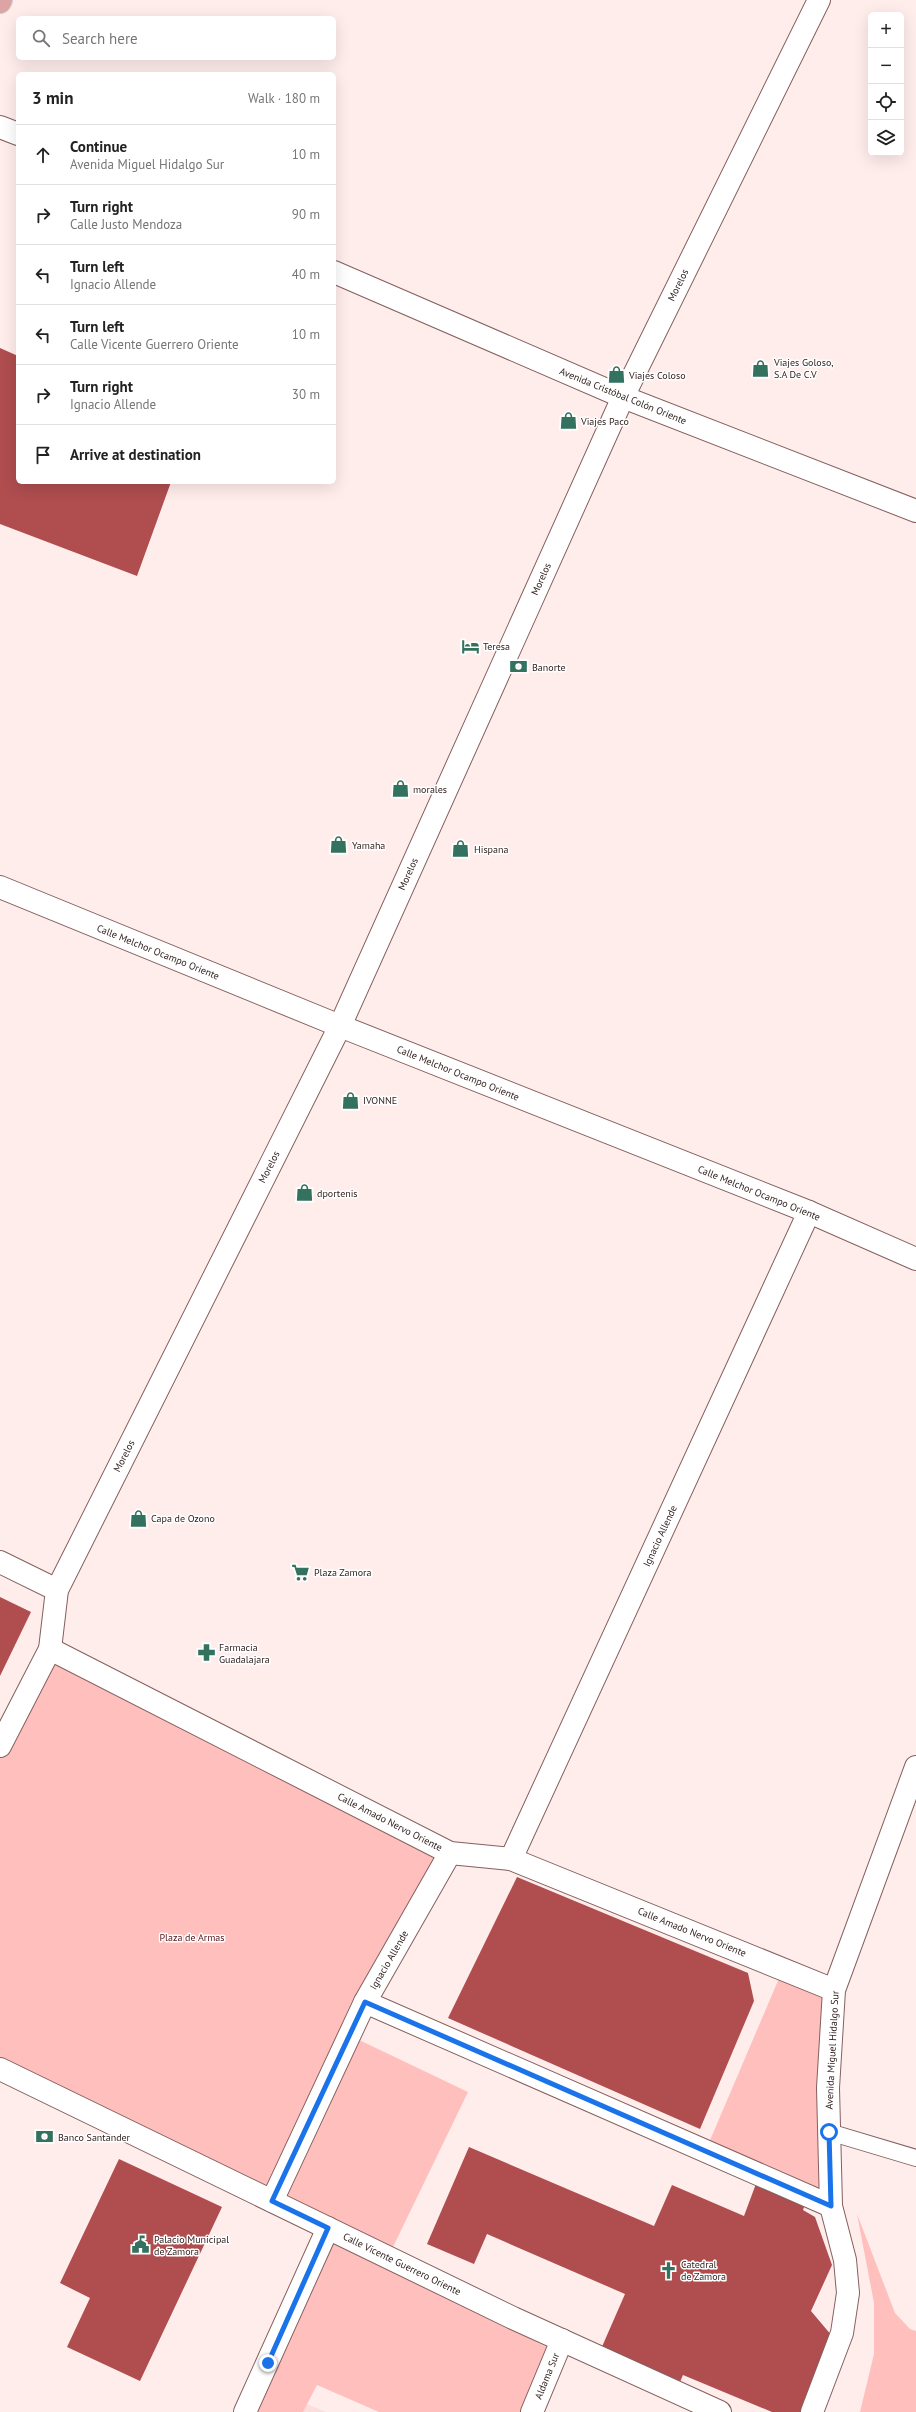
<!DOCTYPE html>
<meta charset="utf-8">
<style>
:root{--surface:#fff;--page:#f2f2f2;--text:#222;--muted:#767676;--line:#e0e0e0}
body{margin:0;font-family:"PT Sans",sans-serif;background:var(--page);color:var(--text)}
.controls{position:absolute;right:12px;top:12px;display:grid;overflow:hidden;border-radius:6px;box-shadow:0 4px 16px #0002}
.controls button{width:36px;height:36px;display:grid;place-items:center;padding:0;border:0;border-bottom:1px solid var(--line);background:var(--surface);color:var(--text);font:20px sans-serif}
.stop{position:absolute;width:12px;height:12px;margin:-9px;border:3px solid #1a73e8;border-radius:50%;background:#fff}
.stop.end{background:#1a73e8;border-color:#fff;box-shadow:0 1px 4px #0008}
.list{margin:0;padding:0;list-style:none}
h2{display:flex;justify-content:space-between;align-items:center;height:52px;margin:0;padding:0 16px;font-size:17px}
h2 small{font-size:13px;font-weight:400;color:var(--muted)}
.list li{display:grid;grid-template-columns:26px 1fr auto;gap:12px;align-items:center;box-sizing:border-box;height:60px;padding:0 16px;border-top:1px solid var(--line)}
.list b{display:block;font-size:15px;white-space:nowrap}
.list p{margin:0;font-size:13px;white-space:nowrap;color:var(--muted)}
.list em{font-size:13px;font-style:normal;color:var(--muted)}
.icon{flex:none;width:22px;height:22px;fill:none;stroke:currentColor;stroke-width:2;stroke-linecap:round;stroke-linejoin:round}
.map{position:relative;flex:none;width:916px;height:2412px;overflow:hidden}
.search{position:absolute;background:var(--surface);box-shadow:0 4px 16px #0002;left:16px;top:16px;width:320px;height:44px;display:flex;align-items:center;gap:10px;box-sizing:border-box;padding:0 14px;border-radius:6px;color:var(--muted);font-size:15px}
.panel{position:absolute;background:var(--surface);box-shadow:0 4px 16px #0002;left:16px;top:72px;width:320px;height:412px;border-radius:6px}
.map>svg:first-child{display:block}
.built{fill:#fededd}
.green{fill:#ffbfbd}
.building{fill:#af4d4f}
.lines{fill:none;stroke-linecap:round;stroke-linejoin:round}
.lane-casing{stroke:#85605f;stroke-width:18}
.street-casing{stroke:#85605f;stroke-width:24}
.secondary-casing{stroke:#85605f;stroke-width:24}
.primary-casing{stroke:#d0cdcd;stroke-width:24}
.lane{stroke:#fff;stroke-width:16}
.street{stroke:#fff;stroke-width:22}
.secondary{stroke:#fff;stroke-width:22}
.primary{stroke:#dca4a4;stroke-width:22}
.route{stroke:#1a73e8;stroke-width:5}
.labels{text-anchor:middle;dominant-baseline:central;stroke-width:3;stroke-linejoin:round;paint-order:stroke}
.street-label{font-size:10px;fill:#2b1c1b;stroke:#fff}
.poi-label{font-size:10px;fill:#2b1c1b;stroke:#fff;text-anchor:start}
.park-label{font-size:10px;fill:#531217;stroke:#fff}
</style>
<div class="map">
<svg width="916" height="2412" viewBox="0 0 916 2412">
<rect width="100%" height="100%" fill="#ffedec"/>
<!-- built -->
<path class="built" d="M306 2404 327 2412H303Z"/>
<!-- green -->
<g class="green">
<path d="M50 1649 450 1853 355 2038 468 2092 392 2249 272 2201 0 2063V1746Z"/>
<path d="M783 1969 834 1990 831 2206 705 2152Z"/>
<path d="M857 2214 895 2313 910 2329 916 2331V2412H860L874 2354V2303Z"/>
<path d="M324 2238 557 2352 532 2412H379L317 2385 303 2412H245Z"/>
</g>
<!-- building -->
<g class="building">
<path d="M0 348 18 356V482H171L137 576 0 524Z"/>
<path d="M0 1597 31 1612 0 1676Z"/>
<path d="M517 1877 748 1973 754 2001 700 2129 448 2018Z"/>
<path d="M469 2147 654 2226 672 2185 744 2216 757 2181 806 2201 803 2210 815 2217 832 2265 811 2311 832 2336 806 2412H772L683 2375 680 2382 601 2349 625 2294 487 2234 474 2264 427 2244Z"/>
<path d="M119 2159 222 2207 140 2381 67 2347 90 2298 60 2283Z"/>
</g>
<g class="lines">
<defs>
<path id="lane" d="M829 2132 916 2158"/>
<g id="street">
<path d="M0 127 18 134"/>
<path d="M334 272 623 397 916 511"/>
<path d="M0 887 340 1026 809 1212 916 1259"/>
<path d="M0 1562 57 1590"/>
<path d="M50 1649 450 1853 511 1859 834 1990"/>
<path d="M511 1859 809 1212"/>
<path d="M365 2002 831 2206"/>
<path d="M0 2069 513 2318 720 2412"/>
<path d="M272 2201 365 2002 450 1853"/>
<path d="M245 2412 328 2228"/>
<path d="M532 2412 562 2340"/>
<path d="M812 2412 842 2333 848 2293 845 2260 831 2206 828 2088 834 1990 916 1767"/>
</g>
<path id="secondary" d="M0 1746 50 1649 57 1590 340 1026 623 397 819 0"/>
<path id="primary" d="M0 2 1 0"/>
</defs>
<!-- lane casing -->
<use href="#lane" class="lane-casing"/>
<!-- street casing -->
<use href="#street" class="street-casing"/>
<!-- secondary casing -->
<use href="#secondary" class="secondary-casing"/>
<!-- primary casing -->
<use href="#primary" class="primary-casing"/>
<!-- lane -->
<use href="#lane" class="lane"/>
<!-- street -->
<use href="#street" class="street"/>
<!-- secondary -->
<use href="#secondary" class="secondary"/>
<!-- primary -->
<use href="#primary" class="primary"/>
</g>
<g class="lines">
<!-- route -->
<path class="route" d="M268 2363 328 2228 272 2201 365 2002 831 2206 829 2132"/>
</g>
<!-- icons -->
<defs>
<symbol id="shop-bare" viewBox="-9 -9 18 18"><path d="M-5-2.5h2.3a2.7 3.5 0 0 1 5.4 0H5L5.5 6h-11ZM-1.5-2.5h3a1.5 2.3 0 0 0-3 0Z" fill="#33725f" stroke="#fff" stroke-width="2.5" paint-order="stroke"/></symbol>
<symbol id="hotel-bare" viewBox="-9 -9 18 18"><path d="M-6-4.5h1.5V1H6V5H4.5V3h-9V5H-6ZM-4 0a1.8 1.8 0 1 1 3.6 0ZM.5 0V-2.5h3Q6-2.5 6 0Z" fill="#33725f" stroke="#fff" stroke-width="2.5" paint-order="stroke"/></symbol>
<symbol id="bank-bare" viewBox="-9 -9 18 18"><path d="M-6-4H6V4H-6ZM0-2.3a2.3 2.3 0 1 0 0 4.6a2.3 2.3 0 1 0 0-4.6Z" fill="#33725f" stroke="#fff" stroke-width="2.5" paint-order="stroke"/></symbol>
<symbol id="supermarket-bare" viewBox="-9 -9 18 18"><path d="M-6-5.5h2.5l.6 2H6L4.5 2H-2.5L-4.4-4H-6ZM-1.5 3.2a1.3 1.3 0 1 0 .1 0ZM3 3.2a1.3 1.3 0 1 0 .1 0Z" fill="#33725f" stroke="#fff" stroke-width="2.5" paint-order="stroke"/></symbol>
<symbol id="pharmacy-bare" viewBox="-9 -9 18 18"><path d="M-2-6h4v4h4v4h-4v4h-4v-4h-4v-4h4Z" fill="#33725f" stroke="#fff" stroke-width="2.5" paint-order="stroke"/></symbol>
<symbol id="civic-bare" viewBox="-9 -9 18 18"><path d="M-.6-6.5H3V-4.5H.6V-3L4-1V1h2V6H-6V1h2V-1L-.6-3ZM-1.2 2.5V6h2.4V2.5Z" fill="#33725f" stroke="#fff" stroke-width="2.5" paint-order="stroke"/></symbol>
<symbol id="church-bare" viewBox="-9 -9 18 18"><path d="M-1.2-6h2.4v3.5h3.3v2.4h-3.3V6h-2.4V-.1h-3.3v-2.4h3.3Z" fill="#33725f" stroke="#fff" stroke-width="2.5" paint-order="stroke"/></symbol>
</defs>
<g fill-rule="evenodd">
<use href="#shop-bare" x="748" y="356" width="25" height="25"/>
<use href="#shop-bare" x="604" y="362" width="25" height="25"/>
<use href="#shop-bare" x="556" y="408" width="25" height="25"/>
<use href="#hotel-bare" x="458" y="634" width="25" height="25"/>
<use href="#bank-bare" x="506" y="654" width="25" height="25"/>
<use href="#shop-bare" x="388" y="776" width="25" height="25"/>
<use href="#shop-bare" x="326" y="832" width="25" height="25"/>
<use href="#shop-bare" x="448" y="836" width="25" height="25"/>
<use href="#shop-bare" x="338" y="1088" width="25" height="25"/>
<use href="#shop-bare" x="292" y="1180" width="25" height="25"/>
<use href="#shop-bare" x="126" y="1506" width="25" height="25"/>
<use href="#supermarket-bare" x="288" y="1560" width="25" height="25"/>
<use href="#pharmacy-bare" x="194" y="1640" width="25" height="25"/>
<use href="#bank-bare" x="32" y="2124" width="25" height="25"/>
<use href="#civic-bare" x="128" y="2232" width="25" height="25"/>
<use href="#church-bare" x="656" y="2258" width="25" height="25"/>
</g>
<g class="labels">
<!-- street labels -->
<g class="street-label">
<text transform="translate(678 285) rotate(-64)">Morelos</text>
<text transform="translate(623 396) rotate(22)">Avenida Cristóbal Colón Oriente</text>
<text transform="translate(541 579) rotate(-66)">Morelos</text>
<text transform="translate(408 874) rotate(-66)">Morelos</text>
<text transform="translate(158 952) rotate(22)">Calle Melchor Ocampo Oriente</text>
<text transform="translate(458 1073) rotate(22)">Calle Melchor Ocampo Oriente</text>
<text transform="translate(269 1167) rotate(-63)">Morelos</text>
<text transform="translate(759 1193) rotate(22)">Calle Melchor Ocampo Oriente</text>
<text transform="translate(124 1456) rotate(-63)">Morelos</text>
<text transform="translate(660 1536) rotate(-65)">Ignacio Allende</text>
<text transform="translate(390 1822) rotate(27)">Calle Amado Nervo Oriente</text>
<text transform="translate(692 1932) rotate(22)">Calle Amado Nervo Oriente</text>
<text transform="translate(389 1960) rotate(-60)">Ignacio Allende</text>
<text transform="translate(832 2050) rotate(-87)">Avenida Miguel Hidalgo Sur</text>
<text transform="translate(402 2264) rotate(26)">Calle Vicente Guerrero Oriente</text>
<text transform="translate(547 2376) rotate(-68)">Aldama Sur</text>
</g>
<!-- poi labels -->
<g class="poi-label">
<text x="774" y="362">Viajes Goloso,<tspan x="774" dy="12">S.A De C.V</tspan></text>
<text x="629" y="375">Viajes Coloso</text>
<text x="581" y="421">Viajes Paco</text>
<text x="483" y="646">Teresa</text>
<text x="532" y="667">Banorte</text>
<text x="413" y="789">morales</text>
<text x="352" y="845">Yamaha</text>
<text x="474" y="849">Hispana</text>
<text x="363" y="1100">IVONNE</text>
<text x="317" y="1193">dportenis</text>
<text x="151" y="1518">Capa de Ozono</text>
<text x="314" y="1572">Plaza Zamora</text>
<text x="219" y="1647">Farmacia<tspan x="219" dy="12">Guadalajara</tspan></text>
<text x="58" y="2137">Banco Santander</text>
<text x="154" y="2239">Palacio Municipal<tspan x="154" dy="12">de Zamora</tspan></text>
<text x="681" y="2264">Catedral<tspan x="681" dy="12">de Zamora</tspan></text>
</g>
<!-- park labels -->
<g class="park-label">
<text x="192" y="1937">Plaza de Armas</text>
</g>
</g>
</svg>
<div class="controls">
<button>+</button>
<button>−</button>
<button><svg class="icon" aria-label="locate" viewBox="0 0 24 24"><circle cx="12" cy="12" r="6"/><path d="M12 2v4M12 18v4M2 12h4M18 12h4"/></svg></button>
<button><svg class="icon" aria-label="layers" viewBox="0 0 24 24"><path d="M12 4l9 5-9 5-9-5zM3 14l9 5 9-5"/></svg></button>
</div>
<div class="stop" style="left:829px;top:2132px"></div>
<div class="stop end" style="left:268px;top:2363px"></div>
<div class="search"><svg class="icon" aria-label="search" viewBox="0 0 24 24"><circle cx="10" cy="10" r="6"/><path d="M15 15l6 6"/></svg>Search here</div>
<section class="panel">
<h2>3 min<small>Walk · 180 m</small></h2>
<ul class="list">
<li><svg class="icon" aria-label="ahead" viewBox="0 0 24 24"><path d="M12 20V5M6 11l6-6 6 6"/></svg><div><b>Continue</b><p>Avenida Miguel Hidalgo Sur</p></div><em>10 m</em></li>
<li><svg class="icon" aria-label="right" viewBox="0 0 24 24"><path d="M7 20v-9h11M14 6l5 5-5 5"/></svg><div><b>Turn right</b><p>Calle Justo Mendoza</p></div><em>90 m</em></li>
<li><svg class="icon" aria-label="left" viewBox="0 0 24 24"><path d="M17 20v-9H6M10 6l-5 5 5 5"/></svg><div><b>Turn left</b><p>Ignacio Allende</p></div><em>40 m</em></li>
<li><svg class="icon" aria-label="left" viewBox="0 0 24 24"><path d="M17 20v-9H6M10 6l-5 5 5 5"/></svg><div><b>Turn left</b><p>Calle Vicente Guerrero Oriente</p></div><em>10 m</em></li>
<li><svg class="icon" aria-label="right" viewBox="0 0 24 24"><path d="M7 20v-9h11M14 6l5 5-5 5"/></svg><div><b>Turn right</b><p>Ignacio Allende</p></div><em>30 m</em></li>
<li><svg class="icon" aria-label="arrive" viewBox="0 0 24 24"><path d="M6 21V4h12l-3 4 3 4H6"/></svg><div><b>Arrive at destination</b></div></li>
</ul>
</section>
</div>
